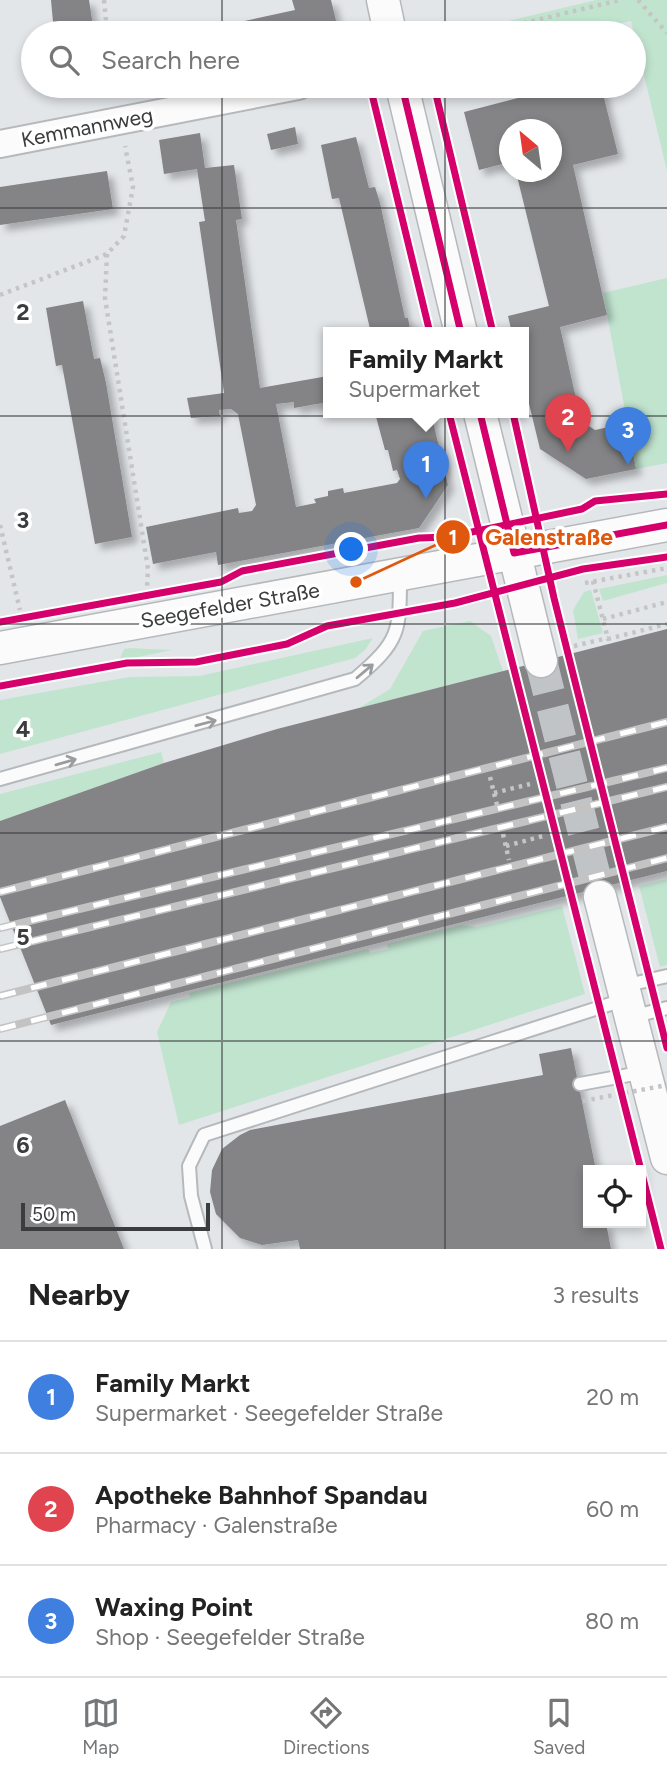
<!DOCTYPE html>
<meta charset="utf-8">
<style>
:root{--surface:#fff;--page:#f2f2f2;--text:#222;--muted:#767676;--line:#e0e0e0;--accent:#75787a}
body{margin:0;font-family:Figtree,sans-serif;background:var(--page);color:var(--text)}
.controls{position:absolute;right:21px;bottom:21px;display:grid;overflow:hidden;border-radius:0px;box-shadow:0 4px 10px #0003}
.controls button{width:63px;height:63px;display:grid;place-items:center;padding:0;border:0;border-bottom:2px solid var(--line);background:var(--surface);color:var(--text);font:35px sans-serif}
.compass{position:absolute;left:499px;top:119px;width:63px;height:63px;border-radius:50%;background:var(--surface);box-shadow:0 4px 10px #0003;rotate:331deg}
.scale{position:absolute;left:21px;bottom:18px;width:189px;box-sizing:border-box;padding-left:7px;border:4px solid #3a3c3e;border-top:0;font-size:19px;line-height:24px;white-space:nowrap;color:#3a3c3e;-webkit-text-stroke:5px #fff;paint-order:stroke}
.you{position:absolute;left:352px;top:550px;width:24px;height:24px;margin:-18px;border:5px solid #fff;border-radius:50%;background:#1a73e8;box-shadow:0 0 0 10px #1a73e833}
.badge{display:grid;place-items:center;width:46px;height:46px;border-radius:50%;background:var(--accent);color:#fff;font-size:23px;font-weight:700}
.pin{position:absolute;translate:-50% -58px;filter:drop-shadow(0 2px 4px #0008)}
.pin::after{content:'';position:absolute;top:37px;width:24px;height:21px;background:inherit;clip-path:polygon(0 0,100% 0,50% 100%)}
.popup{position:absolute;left:323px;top:327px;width:206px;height:91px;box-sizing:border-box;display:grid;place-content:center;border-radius:0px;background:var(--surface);filter:drop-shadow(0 2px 5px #0005);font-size:23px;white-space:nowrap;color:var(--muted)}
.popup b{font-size:26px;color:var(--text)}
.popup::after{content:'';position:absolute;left:50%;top:100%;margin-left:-14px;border:14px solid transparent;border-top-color:var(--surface)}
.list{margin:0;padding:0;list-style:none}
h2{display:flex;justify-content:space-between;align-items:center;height:91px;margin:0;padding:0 28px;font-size:30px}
h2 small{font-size:23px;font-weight:400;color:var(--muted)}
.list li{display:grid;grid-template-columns:46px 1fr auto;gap:21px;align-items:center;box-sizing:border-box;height:112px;padding:0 28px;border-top:2px solid var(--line)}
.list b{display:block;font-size:26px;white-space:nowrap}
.list p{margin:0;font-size:23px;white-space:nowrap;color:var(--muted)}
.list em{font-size:23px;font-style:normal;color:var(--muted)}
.icon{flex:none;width:38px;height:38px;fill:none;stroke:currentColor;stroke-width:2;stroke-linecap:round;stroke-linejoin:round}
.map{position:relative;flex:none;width:667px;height:1249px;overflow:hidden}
.search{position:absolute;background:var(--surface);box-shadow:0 4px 10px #0003;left:21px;right:21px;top:21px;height:77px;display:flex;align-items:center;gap:18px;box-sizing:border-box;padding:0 24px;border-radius:38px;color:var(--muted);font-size:26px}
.sheet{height:427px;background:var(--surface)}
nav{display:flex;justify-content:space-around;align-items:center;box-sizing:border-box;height:98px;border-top:2px solid var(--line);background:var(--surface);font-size:19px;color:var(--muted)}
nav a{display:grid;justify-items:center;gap:4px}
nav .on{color:var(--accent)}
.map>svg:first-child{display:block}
.green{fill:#c1e4cf}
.building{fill:#848486;filter:url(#shadow)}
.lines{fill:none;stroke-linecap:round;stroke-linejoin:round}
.tertiary-tunnel{stroke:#c1c4c7;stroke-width:32;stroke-dasharray:32 16;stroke-linecap:butt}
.service-casing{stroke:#b6b9bb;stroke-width:16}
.minor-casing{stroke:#b6b9bb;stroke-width:30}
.tertiary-casing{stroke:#b6b9bb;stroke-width:35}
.path{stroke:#c5c5c6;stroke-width:4.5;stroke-dasharray:3.5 5;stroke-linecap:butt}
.service{stroke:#fbfbfc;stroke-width:12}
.minor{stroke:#fbfbfc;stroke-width:26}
.tertiary{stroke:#fbfbfc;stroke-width:32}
.rail-casing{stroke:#c3c3c4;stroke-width:8}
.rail{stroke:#fff;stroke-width:5;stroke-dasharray:16;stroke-linecap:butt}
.path-bridge{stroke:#c5c5c6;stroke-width:4.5;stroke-dasharray:3.5 5;stroke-linecap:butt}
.cycleway-casing{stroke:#fff;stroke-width:11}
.cycleway{stroke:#d6006c;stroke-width:7}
.oneway{stroke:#9a9c9d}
.grid{fill:none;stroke:#3a3c3e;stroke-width:2;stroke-opacity:0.55}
.labels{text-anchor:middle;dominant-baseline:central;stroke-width:7;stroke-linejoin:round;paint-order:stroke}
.street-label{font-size:21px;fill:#3a3c3e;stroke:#fff}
.grid-label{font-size:23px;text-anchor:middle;font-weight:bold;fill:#3a3c3e;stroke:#fff;stroke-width:7;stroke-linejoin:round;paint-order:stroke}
.leader{fill:none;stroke:#df580e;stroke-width:2.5}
.callout-dot{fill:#df580e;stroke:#fff;stroke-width:2.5}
.mark-label{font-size:21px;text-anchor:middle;font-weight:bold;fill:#fff}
.callout-label{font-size:23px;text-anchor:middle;font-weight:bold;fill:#df580e;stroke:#fff;stroke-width:7;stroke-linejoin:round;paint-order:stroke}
</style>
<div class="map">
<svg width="667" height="1249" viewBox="0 0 667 1249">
<defs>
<filter id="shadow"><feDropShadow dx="6" dy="6" stdDeviation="3.5" flood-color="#0004"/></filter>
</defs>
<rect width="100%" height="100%" fill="#e3e6e9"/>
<!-- green -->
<g class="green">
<path d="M596 0H667V171L631 21 577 33H457Z"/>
<path d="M667 278V463L636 469 603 293Z"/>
<path d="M667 575V583L603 601 599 589Z"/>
<path d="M591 590 603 633 578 639 573 610 584 592Z"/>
<path d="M470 621 491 636 503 671 359 708 390 689 423 631Z"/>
<path d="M373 638 365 650 355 658 0 754V700L129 677 199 676Z"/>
<path d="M129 648 172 650 119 661 124 649Z"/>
<path d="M161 752 164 763 0 821V794Z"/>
<path d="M667 879V965L660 967 639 886Z"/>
<path d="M562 906 585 994 179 1125 157 1032 171 1002 190 997 189 993 368 949 370 953 388 949 387 944 462 925 477 927Z"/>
</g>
<!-- building -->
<g class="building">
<path d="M51 0H89L94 33H54Z"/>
<path d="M292 0H331L339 33H184V30L221 26 295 10Z"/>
<path d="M564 86H601L618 154 573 165 607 315 560 327 581 421 595 430 627 423 636 469 586 479 540 449 524 383V333H512L508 316 549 306 516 172H552V130H510V162L479 170 464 112Z"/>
<path d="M295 127 298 144 271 150 267 134Z"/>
<path d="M200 133 205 168 234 165 242 219 236 220 260 388 328 376V402L294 408V402L276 404 296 507 316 503 314 499 328 496V491L343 488 344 493 397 483 400 479 397 470 393 471 388 450H385L375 413H431L448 485 419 528 218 565 216 552 153 564 146 527 238 508 239 513 252 511 256 505 238 414 231 409 219 410 220 416 191 418 187 398 224 393 199 222 205 221 197 169 164 174 159 140Z"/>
<path d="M356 137 369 188 375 187 380 203 405 318H408L410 329 409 333H371L339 198 332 199 321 145Z"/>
<path d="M107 171 113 209 0 225V187Z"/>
<path d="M83 301 94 359 100 358 106 383 132 537 95 544 62 365 56 366 46 308Z"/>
<path d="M667 629V871L51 1025 0 897V821L164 763 277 729Z"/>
<path d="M571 1048 596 1170H588V1223H606L611 1249H300L298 1240 262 1245 240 1238 216 1214 210 1192 212 1170 222 1149 240 1135 250 1130 543 1075 539 1054Z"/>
<path d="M65 1100 124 1249H0V1126Z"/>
</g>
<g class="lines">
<!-- tertiary-tunnel -->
<path class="tertiary-tunnel" d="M541 661 600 897"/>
<defs>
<g id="service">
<path d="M0 779 355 679C400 641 400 632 400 575"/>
<path d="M623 986 667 976"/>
<path d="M631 1017 667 1008"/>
<path d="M580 1084 645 1072"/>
<path d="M205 1249 191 1196 189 1166 204 1135 626 999"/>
</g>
<path id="minor" d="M0 144 298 86"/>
<g id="tertiary">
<path d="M383 0 390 33"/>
<path d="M402 86 461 333"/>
<path d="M480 413 541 661"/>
<path d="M0 648 667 525"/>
<path d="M600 897 667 1158"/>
</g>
</defs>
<!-- service casing -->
<use href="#service" class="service-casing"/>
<!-- minor casing -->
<use href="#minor" class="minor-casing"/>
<!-- tertiary casing -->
<use href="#tertiary" class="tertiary-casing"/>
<!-- path -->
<g class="path">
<path d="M104 0 107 33"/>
<path d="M638 0 667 33"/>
<path d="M482 33 620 0"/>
<path d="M110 86V99"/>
<path d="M107 254 105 298 148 569 147 587"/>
<path d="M0 295 107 254 124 236 133 187 125 146"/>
<path d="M0 525 20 610"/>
<path d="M593 581 608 639 667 624"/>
<path d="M585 583 667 568"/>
<path d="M603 619 667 602"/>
<path d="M574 646 608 638"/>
<path d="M490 777 498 809"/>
<path d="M494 793 530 784"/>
<path d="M503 834 509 860"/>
<path d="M506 846 543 836"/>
</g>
<!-- service -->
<use href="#service" class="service"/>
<!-- minor -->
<use href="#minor" class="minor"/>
<!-- tertiary -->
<use href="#tertiary" class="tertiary"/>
<defs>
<g id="rail">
<path d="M0 892 667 722"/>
<path d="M0 928 667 768"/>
<path d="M0 949 667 787"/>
<path d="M0 996 667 827"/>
<path d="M0 1029 667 858"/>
</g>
</defs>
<!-- rail casing -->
<use href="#rail" class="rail-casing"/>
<!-- rail -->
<use href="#rail" class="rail"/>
<!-- path-bridge -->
<path class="path-bridge" d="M583 1101 667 1085"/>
<defs>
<g id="cycleway">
<path d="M370 86 430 333"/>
<path d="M402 86 461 333"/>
<path d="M434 86 493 333"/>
<path d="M449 413 661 1249"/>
<path d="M480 413 514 553 667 525"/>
<path d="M513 413 554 598 667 1048"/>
<path d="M0 622 221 582 242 571 419 538 448 537 582 509 595 501 667 494"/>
<path d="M0 686 127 663 196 662 287 644 327 626 455 603 583 569 667 557"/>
</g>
</defs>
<!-- cycleway casing -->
<use href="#cycleway" class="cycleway-casing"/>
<!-- cycleway -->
<use href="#cycleway" class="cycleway"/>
</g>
<!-- one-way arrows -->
<defs><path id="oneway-shaft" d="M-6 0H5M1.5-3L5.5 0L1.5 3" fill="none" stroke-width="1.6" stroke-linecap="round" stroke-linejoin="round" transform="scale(1.75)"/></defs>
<g class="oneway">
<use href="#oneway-shaft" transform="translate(365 671) rotate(-40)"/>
<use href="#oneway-shaft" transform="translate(206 723) rotate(-15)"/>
<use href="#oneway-shaft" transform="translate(66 762) rotate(-16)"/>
</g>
<!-- grid -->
<path class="grid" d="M222 0V33M445 0V33M222 86V1249M445 86V1249M0 208H667M0 416H667M0 624H667M0 833H667M0 1041H667"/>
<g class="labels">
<!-- street labels -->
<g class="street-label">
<text transform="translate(87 127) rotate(-11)">Kemmannweg</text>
<text transform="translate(230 605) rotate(-10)">Seegefelder Straße</text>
</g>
</g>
<g class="grid-label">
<text x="23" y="320">2</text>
<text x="23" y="528">3</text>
<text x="23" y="737">4</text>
<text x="23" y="945">5</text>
<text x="23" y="1153">6</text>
</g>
<!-- callouts -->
<path class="leader" d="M356 582L453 537"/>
<g class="callout-dot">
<circle cx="356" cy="582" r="7"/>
<circle cx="453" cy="537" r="18"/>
</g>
<g class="mark-label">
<text x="453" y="545">1</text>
</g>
<g class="callout-label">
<text x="549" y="545">Galenstraße</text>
</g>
</svg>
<div class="controls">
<button><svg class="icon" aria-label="locate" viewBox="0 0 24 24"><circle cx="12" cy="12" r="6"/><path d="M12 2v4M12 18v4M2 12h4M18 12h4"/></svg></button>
</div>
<svg class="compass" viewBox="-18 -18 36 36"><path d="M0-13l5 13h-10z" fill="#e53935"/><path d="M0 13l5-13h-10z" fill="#767676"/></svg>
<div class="scale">50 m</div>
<div class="you"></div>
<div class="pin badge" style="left:426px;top:499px;background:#3f7fe0">1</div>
<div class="popup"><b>Family Markt</b>Supermarket</div>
<div class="pin badge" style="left:568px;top:452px;background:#e0444e">2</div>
<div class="pin badge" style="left:628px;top:465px;background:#3f7fe0">3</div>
<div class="search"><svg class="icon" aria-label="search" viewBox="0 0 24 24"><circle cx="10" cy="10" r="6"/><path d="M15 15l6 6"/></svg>Search here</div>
</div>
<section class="sheet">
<h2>Nearby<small>3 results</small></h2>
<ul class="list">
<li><span class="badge" style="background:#3f7fe0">1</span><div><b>Family Markt</b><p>Supermarket · Seegefelder Straße</p></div><em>20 m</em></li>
<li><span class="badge" style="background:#e0444e">2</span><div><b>Apotheke Bahnhof Spandau</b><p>Pharmacy · Galenstraße</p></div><em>60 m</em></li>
<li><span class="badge" style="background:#3f7fe0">3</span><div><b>Waxing Point</b><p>Shop · Seegefelder Straße</p></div><em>80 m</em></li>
</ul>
</section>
<nav>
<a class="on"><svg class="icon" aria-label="map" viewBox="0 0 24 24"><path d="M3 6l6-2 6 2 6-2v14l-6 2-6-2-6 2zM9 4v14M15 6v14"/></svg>Map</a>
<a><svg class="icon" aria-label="directions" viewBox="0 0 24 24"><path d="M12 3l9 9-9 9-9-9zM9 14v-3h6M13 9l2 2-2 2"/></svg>Directions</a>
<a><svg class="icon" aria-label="saved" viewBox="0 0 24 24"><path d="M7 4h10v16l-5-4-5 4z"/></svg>Saved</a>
</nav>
